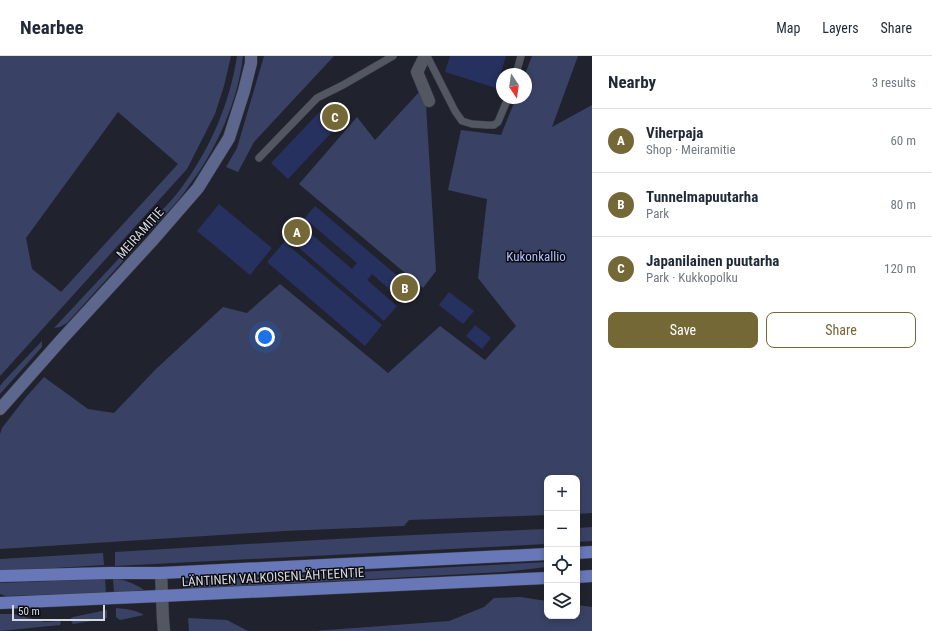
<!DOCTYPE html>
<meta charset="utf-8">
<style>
:root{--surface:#fff;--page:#f6f6f7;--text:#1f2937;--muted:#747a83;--line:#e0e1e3;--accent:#736836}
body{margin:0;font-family:"Roboto Condensed",sans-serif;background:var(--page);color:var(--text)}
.controls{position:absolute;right:12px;bottom:12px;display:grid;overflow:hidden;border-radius:8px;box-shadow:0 2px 6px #0003}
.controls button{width:36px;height:36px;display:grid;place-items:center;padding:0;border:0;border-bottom:1px solid var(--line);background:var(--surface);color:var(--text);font:20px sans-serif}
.compass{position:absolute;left:496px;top:12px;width:36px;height:36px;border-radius:50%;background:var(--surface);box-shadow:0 2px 6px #0003;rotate:167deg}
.scale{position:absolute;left:12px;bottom:10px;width:93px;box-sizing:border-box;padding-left:4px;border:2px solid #d7d9e0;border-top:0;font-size:11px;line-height:14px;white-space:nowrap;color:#d7d9e0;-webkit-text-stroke:3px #0b0c11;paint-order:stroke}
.you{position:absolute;left:265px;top:281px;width:14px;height:14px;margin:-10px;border:3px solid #fff;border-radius:50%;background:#1a73e8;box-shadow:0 0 0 6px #1a73e833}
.badge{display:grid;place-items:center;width:26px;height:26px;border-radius:50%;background:var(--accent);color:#fff;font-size:13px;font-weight:700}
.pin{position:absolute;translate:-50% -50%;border:2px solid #fff;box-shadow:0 1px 4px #0006}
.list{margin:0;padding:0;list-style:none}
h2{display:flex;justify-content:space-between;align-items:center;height:52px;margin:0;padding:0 16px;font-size:17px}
h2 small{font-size:13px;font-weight:400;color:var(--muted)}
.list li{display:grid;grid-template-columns:26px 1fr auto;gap:12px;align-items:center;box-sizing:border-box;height:64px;padding:0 16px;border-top:1px solid var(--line)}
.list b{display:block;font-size:15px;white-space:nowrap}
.list p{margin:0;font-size:13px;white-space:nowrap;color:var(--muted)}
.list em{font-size:13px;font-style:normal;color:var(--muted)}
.actions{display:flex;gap:8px;padding:12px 16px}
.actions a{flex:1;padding:9px 0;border:1px solid var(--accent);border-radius:8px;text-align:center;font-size:14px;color:var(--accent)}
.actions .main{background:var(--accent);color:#fff}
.icon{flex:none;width:22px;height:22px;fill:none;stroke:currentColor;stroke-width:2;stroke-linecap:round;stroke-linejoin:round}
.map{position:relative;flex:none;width:592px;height:575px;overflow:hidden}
header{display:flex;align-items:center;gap:24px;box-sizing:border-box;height:56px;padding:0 20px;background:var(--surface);border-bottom:1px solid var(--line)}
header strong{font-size:19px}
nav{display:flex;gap:22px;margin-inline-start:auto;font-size:14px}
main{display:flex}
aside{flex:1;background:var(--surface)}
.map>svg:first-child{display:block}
.green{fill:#394264;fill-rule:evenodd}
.building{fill:#27315f;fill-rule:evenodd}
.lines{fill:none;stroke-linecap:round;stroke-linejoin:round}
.service-casing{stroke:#3b3d46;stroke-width:8}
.minor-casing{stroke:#3b3d46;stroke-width:13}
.secondary-casing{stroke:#3b3d46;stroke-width:13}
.primary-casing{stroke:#3b3d46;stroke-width:13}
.service{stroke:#535762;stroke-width:7}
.minor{stroke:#535762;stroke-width:12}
.secondary{stroke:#5d678d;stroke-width:12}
.primary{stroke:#6777b8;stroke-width:12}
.labels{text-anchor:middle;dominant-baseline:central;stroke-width:3;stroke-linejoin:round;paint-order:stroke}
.street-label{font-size:13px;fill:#d7d9e0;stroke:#0b0c11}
.park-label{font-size:13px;fill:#aebffd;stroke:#0b0c11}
</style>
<header>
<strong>Nearbee</strong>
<nav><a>Map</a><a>Layers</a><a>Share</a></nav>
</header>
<main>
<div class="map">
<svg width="592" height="575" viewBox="0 0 592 575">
<rect width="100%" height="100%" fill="#20232d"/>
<!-- green -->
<g class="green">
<path d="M0 0H231L224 30 215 58 187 113 0 320ZM118 56 178 108 61 236 32 213 26 182Z"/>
<path d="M237 0H243C238 45 216 95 188 131 177 147 163 161 150 175L149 176 145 172C157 159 171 146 182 131 210 93 230 47 237 0Z"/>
<path d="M264 0H334L254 86 238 116 226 111 237 92Z"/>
<path d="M532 0H578L552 71 592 49V457L577 458V422H547V459L409 464 404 470 284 475 0 493V378L2 372 26 341 44 321 88 353 114 357 156 313 223 251 247 257 280 228 388 317 440 270 485 304 516 270 478 222 487 143 448 134 461 74 501 79 516 42H526V18H525Z"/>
<path d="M421 34 426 48 436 215 423 232 299 128 357 61 375 84Z"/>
<path d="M139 181 142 184 67 267 60 271 54 272Z"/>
<path d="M42 285V291L0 338V330L3 326Z"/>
<path d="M592 471V485L577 486V472Z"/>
<path d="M547 473V488L115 510V496C259 487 403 479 547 473Z"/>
<path d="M103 497 104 509 6 515 0 514V503Z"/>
<path d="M547 506V511L503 516 184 533 182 531 183 528 185 525Z"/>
<path d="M113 522C125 524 134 527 144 534L114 537Z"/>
<path d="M105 523 106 537 6 540 0 538V527Z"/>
<path d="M520 541 547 545V560H577V549L592 551V575H314L449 565 484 551 494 542Z"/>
<path d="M116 552C127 553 135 554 144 559L120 564 116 561Z"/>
<path d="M107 554V562L104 563 73 568 70 563 73 561Z"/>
<path d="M0 558H13L45 566 59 565 61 566 60 569 0 575Z"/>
<path d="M188 562 227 564 248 575H189Z"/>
</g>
<!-- building -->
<g class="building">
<path d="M450 0H506L496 32 445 16Z"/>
<path d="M329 46 346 61 288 123 271 107Z"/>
<path d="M219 148 272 192 250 219 197 175Z"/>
<path d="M315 150 413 233 403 245 372 218 367 224 397 250 384 265 291 185 288 189 382 269 365 290 267 206ZM308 165 357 207 352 213 303 171Z"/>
<path d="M449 236 474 255 463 268 439 249Z"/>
<path d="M475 269 491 282 482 293 466 280Z"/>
</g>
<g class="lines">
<defs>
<g id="service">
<path d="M427 0 455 55 462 65 472 68 487 69H494L498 66 508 42"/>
<path d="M516 18 521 0"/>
<path d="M259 102 317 42 343 29 393 0"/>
</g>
<g id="minor">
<path d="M425 0 417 16 429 45"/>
<path d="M161 517 163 564 164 575"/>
</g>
<path id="secondary" d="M0 353 62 283 152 185 198 132 229 82 244 35 251 7V0"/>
<g id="primary">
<path d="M577 497 592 496"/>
<path d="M0 520 109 517H161L547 498"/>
<path d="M577 521 592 520"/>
<path d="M0 547 161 540 547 522"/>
</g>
</defs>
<!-- service casing -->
<use href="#service" class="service-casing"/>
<!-- minor casing -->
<use href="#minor" class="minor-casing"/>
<!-- secondary casing -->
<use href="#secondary" class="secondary-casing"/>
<!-- primary casing -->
<use href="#primary" class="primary-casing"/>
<!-- service -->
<use href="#service" class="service"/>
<!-- minor -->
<use href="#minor" class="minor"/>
<!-- secondary -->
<use href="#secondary" class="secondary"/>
<!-- primary -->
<use href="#primary" class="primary"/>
</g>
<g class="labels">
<!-- street labels -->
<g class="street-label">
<text transform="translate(140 177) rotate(-48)">MEIRAMITIE</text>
<text transform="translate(273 521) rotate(-3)">LÄNTINEN VALKOISENLÄHTEENTIE</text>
</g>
<!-- park labels -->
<g class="park-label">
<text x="536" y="200">Kukonkallio</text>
</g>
</g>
</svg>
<div class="controls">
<button>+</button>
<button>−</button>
<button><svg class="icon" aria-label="locate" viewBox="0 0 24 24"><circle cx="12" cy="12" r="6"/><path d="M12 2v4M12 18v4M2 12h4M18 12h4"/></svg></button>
<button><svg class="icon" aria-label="layers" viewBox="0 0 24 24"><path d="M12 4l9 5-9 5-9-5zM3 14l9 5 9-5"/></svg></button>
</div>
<svg class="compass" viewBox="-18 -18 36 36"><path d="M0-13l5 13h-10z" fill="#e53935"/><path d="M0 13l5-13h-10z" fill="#747a83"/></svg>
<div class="scale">50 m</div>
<div class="you"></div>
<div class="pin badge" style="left:297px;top:176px">A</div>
<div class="pin badge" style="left:405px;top:232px">B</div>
<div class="pin badge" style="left:335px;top:61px">C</div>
</div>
<aside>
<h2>Nearby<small>3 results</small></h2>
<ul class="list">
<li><span class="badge">A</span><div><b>Viherpaja</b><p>Shop · Meiramitie</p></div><em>60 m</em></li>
<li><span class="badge">B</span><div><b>Tunnelmapuutarha</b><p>Park</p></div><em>80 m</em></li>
<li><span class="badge">C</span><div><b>Japanilainen puutarha</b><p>Park · Kukkopolku</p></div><em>120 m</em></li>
</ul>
<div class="actions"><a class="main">Save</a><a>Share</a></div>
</aside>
</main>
